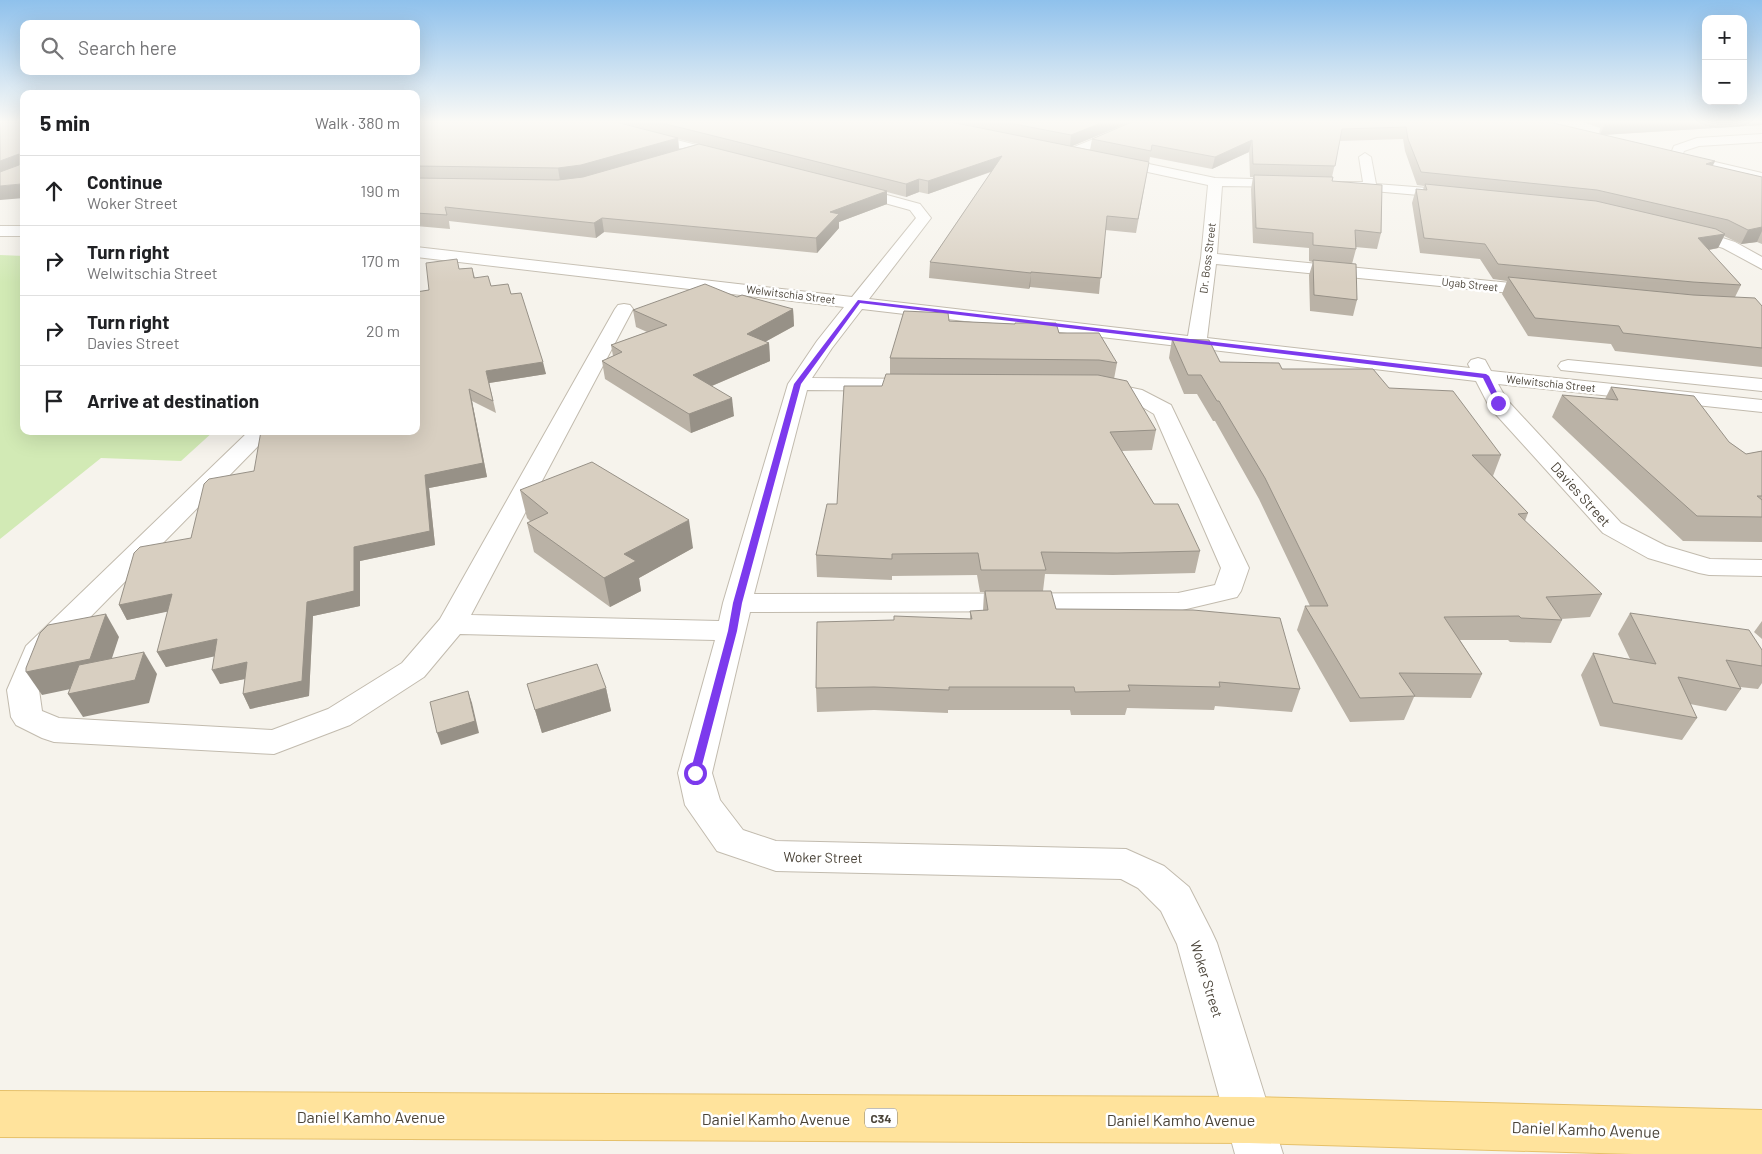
<!DOCTYPE html>
<meta charset="utf-8">
<style>
:root{--surface:#fff;--page:#f2f2f2;--text:#202124;--muted:#757577;--line:#e0e0e0}
body{margin:0;font-family:Barlow,sans-serif;background:var(--page);color:var(--text)}
.controls{position:absolute;right:15px;top:15px;display:grid;overflow:hidden;border-radius:10px;box-shadow:0 5px 20px #0002}
.controls button{width:45px;height:45px;display:grid;place-items:center;padding:0;border:0;border-bottom:1px solid var(--line);background:var(--surface);color:var(--text);font:25px sans-serif}
.stop{position:absolute;width:15px;height:15px;margin:-11px;border:4px solid #7c3aed;border-radius:50%;background:#fff}
.stop.end{background:#7c3aed;border-color:#fff;box-shadow:0 1px 5px #0008}
.list{margin:0;padding:0;list-style:none}
h2{display:flex;justify-content:space-between;align-items:center;height:65px;margin:0;padding:0 20px;font-size:21px}
h2 small{font-size:16px;font-weight:400;color:var(--muted)}
.list li{display:grid;grid-template-columns:32px 1fr auto;gap:15px;align-items:center;box-sizing:border-box;height:70px;padding:0 20px;border-top:1px solid var(--line)}
.list b{display:block;font-size:19px;white-space:nowrap}
.list p{margin:0;font-size:16px;white-space:nowrap;color:var(--muted)}
.list em{font-size:16px;font-style:normal;color:var(--muted)}
.icon{flex:none;width:28px;height:28px;fill:none;stroke:currentColor;stroke-width:2;stroke-linecap:round;stroke-linejoin:round}
.map{position:relative;flex:none;width:1762px;height:1154px;overflow:hidden}
.search{position:absolute;background:var(--surface);box-shadow:0 5px 20px #0002;left:20px;top:20px;width:400px;height:55px;display:flex;align-items:center;gap:12px;box-sizing:border-box;padding:0 18px;border-radius:10px;color:var(--muted);font-size:19px}
.panel{position:absolute;background:var(--surface);box-shadow:0 5px 20px #0002;left:20px;top:90px;width:400px;height:345px;border-radius:10px}
.map>svg:first-child{display:block}
.green{fill:#d2eab5}
.lines{fill:none;stroke-linecap:round;stroke-linejoin:round}
.minor-casing{stroke:#c2bbae;stroke-width:2}
.major-casing{stroke:#e6c16a;stroke-width:2}
.minor{fill:#fff;fill-rule:evenodd}
.major{fill:#ffe39c;fill-rule:evenodd}
.wall{fill:#bab2a6;fill-rule:evenodd}
.shaded-wall{fill:#979187}
.building{fill:#d8cfc1;stroke:#979187}
.route{fill:#7c3aed}
.labels{text-anchor:middle;dominant-baseline:central;stroke-width:5;stroke-linejoin:round;paint-order:stroke}
.far-street-label{font-size:11px;fill:#4b4439;stroke:#fff}
.shield{fill:#fff;stroke:#817c74;stroke-width:1}
.shield-label{font-size:12px;font-weight:bold;fill:#4b4439}
.street-label{font-size:14px;fill:#4b4439;stroke:#fff}
.near-street-label{font-size:16px;fill:#4b4439;stroke:#fff}
</style>
<div class="map">
<svg width="1762" height="1154" viewBox="0 0 1762 1154">
<rect width="100%" height="100%" fill="#f6f3ec"/>
<!-- green -->
<path class="green" d="M0 255 24 256V431H214L181 461 101 458 0 539Z"/>
<g class="lines">
<defs>
<g id="minor">
<path d="M582 121H602L728 153 730 156 724 160 584 123Z"/>
<path d="M1138 121H1154L1077 155 1073 156 1067 152 1069 149Z"/>
<path d="M1762 134V142L1699 146 1684 151 1680 161H1670L1669 158 1674 146 1697 138Z"/>
<path d="M1365 153 1371 157 1376 184 1453 190 1460 194 1453 198 1339 188 1337 185 1339 182H1363L1359 157Z"/>
<path d="M1111 156 1215 178 1293 180 1295 183 1293 186 1288 187 1222 186 1217 254 1541 286 1547 287 1550 291 1547 295 1541 296 1216 264 1207 338 1470 368 1468 364 1471 360 1478 358 1485 360 1491 371 1762 400V412L1498 384 1507 400 1621 523 1666 546 1710 559 1762 560V576L1709 575 1699 573 1648 558 1603 533 1490 408 1476 381 862 309 832 348 812 378 921 379 928 381 931 385 928 389 921 391 807 390 754 594 1178 593 1215 585 1221 568 1154 414 1129 399 1092 391 1089 387 1092 383 1099 381 1142 390 1171 405 1249 568 1241 591 1237 597 1178 611 750 612 712 773 720 800 743 830 776 841 1126 849 1164 866 1189 887 1211 930 1217 943 1283 1154H1235L1177 944 1161 911 1138 888 1121 879 776 871 717 851 685 805 678 773 715 640 460 634 424 677 350 725 274 754 54 742 42 738 16 725 11 717 7 690 26 646 249 431H273L51 657 39 690 42 711 59 718 272 730 328 709 402 663 440 619 615 309 618 305 624 304 630 305 633 309 471 615 719 621 723 603 788 384 817 341 844 307 416 257V247L852 297 916 218 910 210 845 192 843 189 845 186 850 185 920 204 931 218 869 299 1188 336 1201 258 1208 185 1106 163 1105 160Z"/>
<path d="M1715 162 1762 173V181L1710 169 1708 166Z"/>
<rect x="0" y="226" width="24" height="10"/>
<path d="M1685 226 1735 242 1762 257V269L1723 248 1680 234 1677 231 1680 228Z"/>
<path d="M1568 360 1762 379V391L1561 370 1558 366 1561 362Z"/>
</g>
<path id="major" d="M0 1091 1249 1097 1762 1110V1154H1634L1249 1143 0 1137Z"/>
</defs>
<!-- minor casing -->
<use href="#minor" class="minor-casing"/>
<!-- major casing -->
<use href="#major" class="major-casing"/>
<!-- minor -->
<use href="#minor" class="minor"/>
<!-- major -->
<use href="#major" class="major"/>
</g>
<!-- wall -->
<g class="wall">
<path d="M416 121H1133L1072 146 1090 150 1092 139 1134 121H1545L1599 134 1600 128 1580 121H1762V125L1604 135 1713 166 1762 177V244L1757 242 1741 244 1724 236 1718 248 1709 250 1741 285 1735 297 1762 306V367L1615 351 1611 344 1528 336 1502 294 1507 281 1493 279 1480 259 1420 253 1412 203 1416 189 1423 190 1424 186 1417 185 1405 151 1403 139 1340 141 1332 177V181L1381 233 1377 249 1355 247 1356 249 1352 264 1357 300 1353 316 1310 311 1309 275 1313 262 1309 261V248L1253 243 1251 189 1253 177H1250L1249 152 1212 169 1150 157 1136 233 1105 230 1099 294 1030 287 1029 289 929 278 930 262 991 172 928 194 919 192 906 197 887 192V204L839 222V228L817 253 604 232 596 238 449 221 450 229 416 226ZM678 139 698 144 679 149Z"/>
<path d="M472 268 475 278 491 286 511 294 546 374 489 383 496 413 472 401 487 477 429 488 435 545 360 561V606L313 616 309 696 250 709 243 694 245 679 220 684 214 656 166 667 157 652 168 611 127 620 119 605 191 538 254 471 416 431 429 290 459 269Z"/>
<path d="M737 297 793 309 794 326 765 342 769 343 770 361 712 386 734 416 691 433 605 379 602 361 613 356 611 345 647 332 636 327 633 310Z"/>
<path d="M949 321 1015 324V323L1059 333 1117 363 1114 379 1156 430 1152 450 1122 451 1154 504 1200 551 1195 573 1113 575 1045 574 1043 591 1056 609 1300 689 1292 712 1215 706 1214 710 1127 708 1125 715H1071L1070 710H948V713L874 710 817 712 816 688 970 619V611H983L984 592H980L977 575 892 576V580L817 577 816 555 837 504 882 386 890 374V358Z"/>
<path d="M1172 339 1220 362 1282 369 1389 388 1501 455 1493 476 1528 513 1525 521 1602 594 1590 617 1561 619 1562 620 1551 643 1510 642 1508 640H1460L1482 674 1471 698 1414 697 1404 720 1350 722 1297 630 1305 606H1310L1259 499 1215 421H1213L1197 394H1184L1169 358Z"/>
<path d="M1611 387 1729 442 1746 454 1762 451V542L1683 541 1552 417 1562 395 1605 399Z"/>
<path d="M520 490 693 548 639 578 641 591 610 607 534 552 527 523 531 522 527 518Z"/>
<path d="M1630 613 1762 650V683L1758 689 1740 687 1741 689 1726 711 1690 704 1697 718 1682 740 1600 726 1581 675 1593 653 1630 659 1618 634Z"/>
<path d="M1762 621V639L1754 632Z"/>
<path d="M527 684 606 688 611 711 542 733Z"/>
</g>
<!-- shaded-wall -->
<g class="shaded-wall">
<path d="M1106 121H1133L1070 147 1071 135Z"/>
<path d="M1635 121H1762V125L1600 135 1605 123Z"/>
<path d="M678 138 679 150 584 178 560 181 558 168Z"/>
<path d="M1252 140 1249 152 1212 169 1215 157Z"/>
<path d="M19 154 24 164 0 175V161Z"/>
<path d="M1002 156 1001 168 928 194V181Z"/>
<path d="M1715 161 1709 174 1706 164Z"/>
<path d="M919 179V192L906 197V184Z"/>
<path d="M21 184 24 189V198L0 200V186Z"/>
<path d="M887 191V204L839 222V228L817 253 816 238 830 212Z"/>
<path d="M602 218 604 232 596 238 594 223Z"/>
<path d="M1762 227V231L1757 242 1741 244 1748 230Z"/>
<path d="M1725 234 1718 248 1691 253 1698 238Z"/>
<path d="M1031 272 1030 287 1029 289 1031 273Z"/>
<path d="M793 309 794 326 748 351 747 334Z"/>
<path d="M769 343 770 361 695 393 693 375Z"/>
<path d="M543 362 546 374 489 383 496 413 486 371Z"/>
<path d="M469 389 472 401 487 477 429 488 435 545 360 561V606L313 616 309 696 250 709 243 694 307 602 354 547 425 475Z"/>
<path d="M732 398 734 416 691 433 689 414Z"/>
<path d="M689 520 693 548 639 578 641 591 610 607 604 578 624 554Z"/>
<path d="M172 594 180 609 127 620 119 605Z"/>
<path d="M106 614 119 637 104 682 42 695 26 672Z"/>
<path d="M217 639 225 654 166 667 157 652Z"/>
<path d="M144 652 157 674 149 703 83 717 68 694Z"/>
<path d="M247 662 254 677 220 684 212 670Z"/>
<path d="M606 688 611 711 542 733 535 710Z"/>
<path d="M468 691 472 703 479 733 441 745 437 733Z"/>
</g>
<!-- building -->
<g class="building">
<path d="M0 121H24L23 193 21 184 0 186V172L19 165V154L0 161Z"/>
<path d="M416 121H612L678 138 581 165 558 168 416 166Z"/>
<path d="M654 121H946L1149 162 1138 219 1107 216 1101 278 1031 272V273L930 262 1002 156 928 181 919 179 906 184Z"/>
<path d="M999 121H1106L1071 135Z"/>
<path d="M1134 121H1401L1406 123 1405 121H1545L1715 161 1706 164 1762 177V227L1748 230 1728 220 1597 190 1421 172 1408 139 1406 127 1342 129 1335 166 1253 164 1252 140 1215 157 1152 145 1151 151 1092 139Z"/>
<path d="M1604 121H1635L1605 123H1604Z"/>
<path d="M699 144 887 191 830 212 839 214 816 238 602 218 594 223 445 207 447 215 416 213V178L558 180 583 177Z"/>
<path d="M1254 175 1333 177 1332 181 1382 185 1381 233 1355 230 1356 249 1313 245V233L1256 228Z"/>
<path d="M1425 184 1596 201 1716 229 1725 234 1698 238 1741 285 1693 282 1498 264 1485 244 1424 238 1416 189 1427 190Z"/>
<path d="M457 259 459 269 472 268 474 278 488 276 491 286 508 284 511 294 521 293 543 362 486 371 493 401 469 389 483 463 425 475 430 531 354 547V591L307 602 302 681 243 694 247 662 212 670 217 639 157 652 172 594 119 605 134 553 140 547 191 538 204 484 209 479 254 471 261 431H416V292L429 290 426 263Z"/>
<path d="M1313 260 1356 264 1357 300 1314 295Z"/>
<path d="M1508 277 1693 295 1755 298 1762 306V348L1623 333 1619 326 1535 318Z"/>
<path d="M705 284 737 297 742 295 793 309 747 334 769 343 693 375 732 398 689 414 602 361 622 352 611 345 667 325 633 310Z"/>
<path d="M904 311 948 313 949 321 1015 324V323H1056L1059 333H1099L1117 363 1099 360 890 358Z"/>
<path d="M1172 339 1209 340 1220 362 1279 363 1282 369H1373L1389 388 1453 391 1501 455H1472L1528 513 1518 514 1602 594 1546 597 1562 620 1521 618 1519 616 1444 617 1482 674 1399 673 1415 696 1360 698 1305 606H1328L1265 478 1219 401H1217L1201 375H1188Z"/>
<path d="M886 374 1098 375 1127 381 1156 430 1110 432 1154 504H1178L1200 551 1117 553 1041 552 1046 570H981L978 553 892 554V559L816 555 827 504H837L844 386H882Z"/>
<path d="M1611 387 1694 396 1729 442 1746 454 1762 451V496H1757L1762 500V517L1697 516 1562 395 1618 400Z"/>
<path d="M592 462 689 520 624 554 636 561 604 578 527 523 548 513 520 490Z"/>
<path d="M985 591H1051L1056 609 1193 610 1280 618 1300 689 1219 682 1220 687 1128 685 1130 691 1075 692 1074 687H949V690L874 687 816 688 817 622 894 620V616L972 619 970 611 988 610Z"/>
<path d="M1630 613 1749 630 1762 650V666L1726 660 1741 689 1678 677 1697 718 1613 703 1593 653 1656 664Z"/>
<path d="M106 614 90 659 26 672V668L40 633 48 625Z"/>
<path d="M144 652 135 680 68 694 79 665Z"/>
<path d="M597 664 606 688 535 710 527 684Z"/>
<path d="M468 691 475 721 437 733 430 702Z"/>
</g>
<!-- sky -->
<linearGradient id="sky" x2="0" y2="1"><stop stop-color="#8fc1ec"/><stop offset="0.43" stop-color="#fbfaf6"/><stop offset="1" stop-color="#fbfaf6" stop-opacity="0"/></linearGradient>
<rect width="1762" height="283" fill="url(#sky)"/>
<!-- route -->
<path class="route" d="M858 300 1486 374 1489 376 1502 403 1496 404 1483 378 860 303 801 384 742 603 737 631 700 773 695 776 691 775 690 773 728 631 733 603 794 384Z"/>
<g class="labels">
<!-- far-street labels -->
<g class="far-street-label">
<text transform="translate(1207 258) rotate(-83)">Dr. Boss Street</text>
<text transform="translate(1470 284) rotate(6)">Ugab Street</text>
<text transform="translate(791 294) rotate(7)">Welwitschia Street</text>
<text transform="translate(1551 383) rotate(6)">Welwitschia Street</text>
</g>
<!-- shield labels -->
<rect class="shield" x="865" y="1108.5" width="32" height="19" rx="4"/>
<g class="shield-label">
<text x="881" y="1118">C34</text>
</g>
<!-- street labels -->
<g class="street-label">
<text transform="translate(1581 494) rotate(48)">Davies Street</text>
<text transform="translate(823 857) rotate(1)">Woker Street</text>
<text transform="translate(1207 979) rotate(73)">Woker Street</text>
</g>
<!-- near-street labels -->
<g class="near-street-label">
<text x="371" y="1116">Daniel Kamho Avenue</text>
<text x="776" y="1118">Daniel Kamho Avenue</text>
<text x="1181" y="1119">Daniel Kamho Avenue</text>
<text transform="translate(1586 1129) rotate(2)">Daniel Kamho Avenue</text>
</g>
</g>
</svg>
<div class="controls">
<button>+</button>
<button>−</button>
</div>
<div class="stop" style="left:695px;top:773px"></div>
<div class="stop end" style="left:1498px;top:403px"></div>
<div class="search"><svg class="icon" aria-label="search" viewBox="0 0 24 24"><circle cx="10" cy="10" r="6"/><path d="M15 15l6 6"/></svg>Search here</div>
<section class="panel">
<h2>5 min<small>Walk · 380 m</small></h2>
<ul class="list">
<li><svg class="icon" aria-label="ahead" viewBox="0 0 24 24"><path d="M12 20V5M6 11l6-6 6 6"/></svg><div><b>Continue</b><p>Woker Street</p></div><em>190 m</em></li>
<li><svg class="icon" aria-label="right" viewBox="0 0 24 24"><path d="M7 20v-9h11M14 6l5 5-5 5"/></svg><div><b>Turn right</b><p>Welwitschia Street</p></div><em>170 m</em></li>
<li><svg class="icon" aria-label="right" viewBox="0 0 24 24"><path d="M7 20v-9h11M14 6l5 5-5 5"/></svg><div><b>Turn right</b><p>Davies Street</p></div><em>20 m</em></li>
<li><svg class="icon" aria-label="arrive" viewBox="0 0 24 24"><path d="M6 21V4h12l-3 4 3 4H6"/></svg><div><b>Arrive at destination</b></div></li>
</ul>
</section>
</div>
